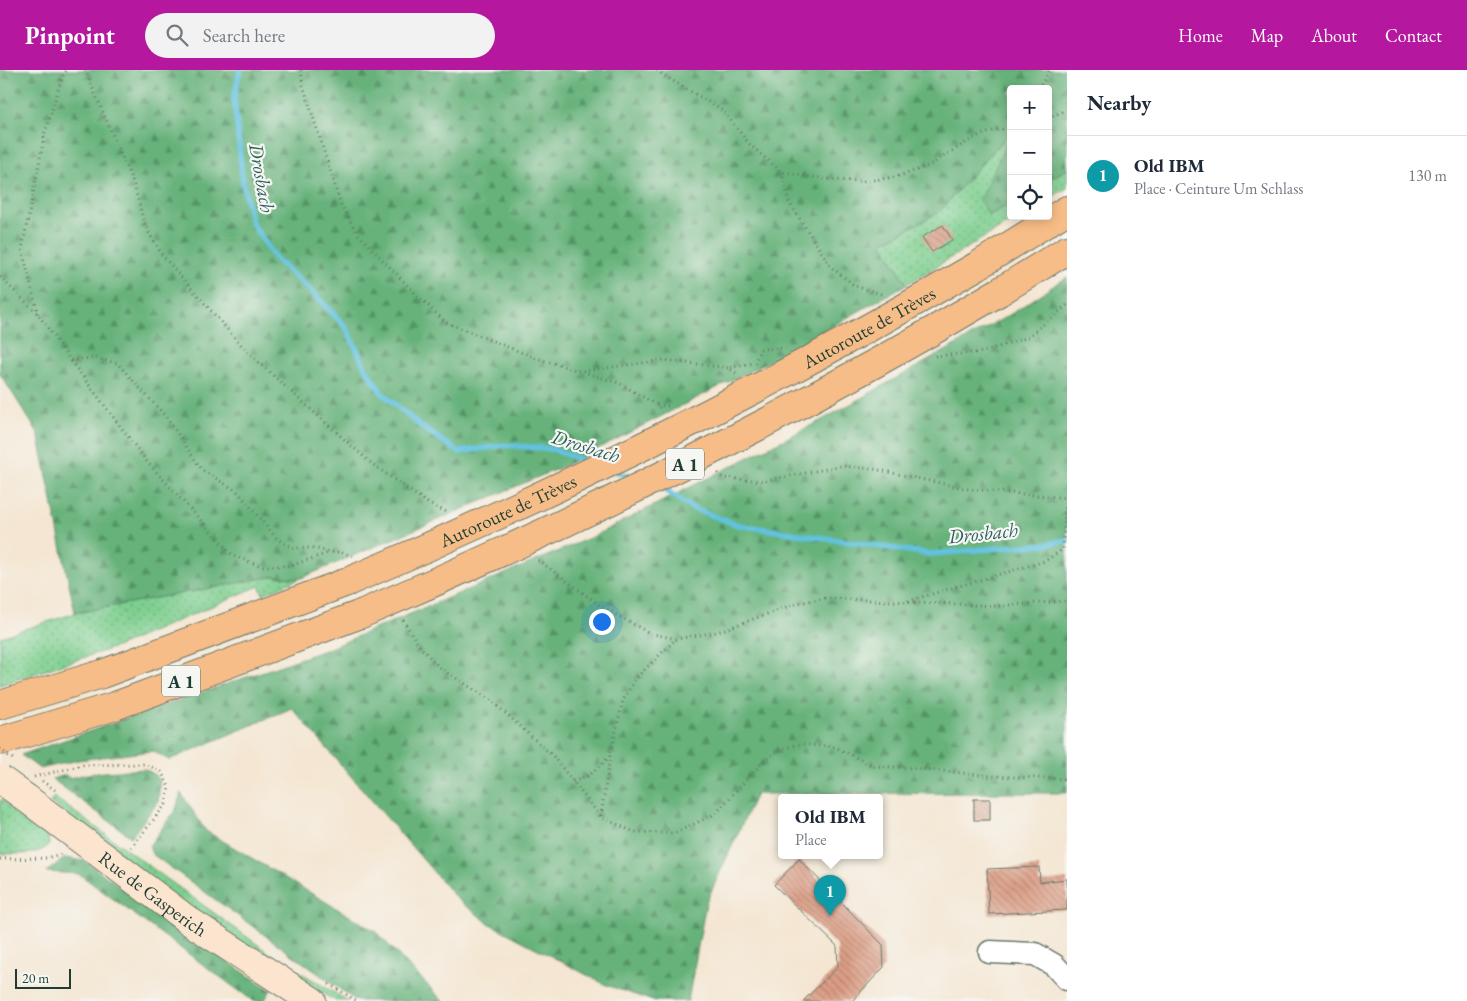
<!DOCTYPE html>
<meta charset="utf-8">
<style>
:root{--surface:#fff;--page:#f2f2f3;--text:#1f2937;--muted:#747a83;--line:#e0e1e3;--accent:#b5179e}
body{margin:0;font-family:"EB Garamond",serif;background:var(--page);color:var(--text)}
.controls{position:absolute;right:15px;top:15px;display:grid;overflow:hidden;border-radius:5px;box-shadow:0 2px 12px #0003}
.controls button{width:45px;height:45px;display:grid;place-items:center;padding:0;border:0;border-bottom:1px solid var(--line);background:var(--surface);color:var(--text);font:25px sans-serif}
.scale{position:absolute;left:15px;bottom:12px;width:56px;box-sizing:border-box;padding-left:5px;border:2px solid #1f3d34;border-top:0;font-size:14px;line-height:18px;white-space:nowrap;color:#1f3d34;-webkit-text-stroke:4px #f6f6f2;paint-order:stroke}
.you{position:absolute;left:601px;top:551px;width:18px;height:18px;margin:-12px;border:4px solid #fff;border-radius:50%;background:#1a73e8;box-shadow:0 0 0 8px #1a73e833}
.badge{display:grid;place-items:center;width:32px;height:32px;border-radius:50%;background:var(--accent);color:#fff;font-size:16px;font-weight:700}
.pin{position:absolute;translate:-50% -41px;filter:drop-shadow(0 1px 2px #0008)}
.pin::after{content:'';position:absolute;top:26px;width:18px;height:15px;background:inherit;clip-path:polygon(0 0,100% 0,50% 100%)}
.popup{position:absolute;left:778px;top:724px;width:105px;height:65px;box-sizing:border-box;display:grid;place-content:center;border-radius:5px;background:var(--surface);filter:drop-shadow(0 1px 4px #0005);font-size:16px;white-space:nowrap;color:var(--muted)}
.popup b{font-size:19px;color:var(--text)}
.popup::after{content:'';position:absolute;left:50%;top:100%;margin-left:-10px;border:10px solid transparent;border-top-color:var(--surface)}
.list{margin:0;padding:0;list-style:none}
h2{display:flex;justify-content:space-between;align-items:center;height:65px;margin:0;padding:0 20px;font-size:21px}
h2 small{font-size:16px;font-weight:400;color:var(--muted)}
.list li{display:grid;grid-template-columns:32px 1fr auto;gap:15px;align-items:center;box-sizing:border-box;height:80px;padding:0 20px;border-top:1px solid var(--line)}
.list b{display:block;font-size:19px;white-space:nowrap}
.list p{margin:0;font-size:16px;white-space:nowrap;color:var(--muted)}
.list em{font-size:16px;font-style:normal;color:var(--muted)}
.icon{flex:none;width:28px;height:28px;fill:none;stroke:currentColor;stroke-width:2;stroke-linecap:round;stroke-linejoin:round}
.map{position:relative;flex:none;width:1067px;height:931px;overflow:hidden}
header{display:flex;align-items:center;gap:30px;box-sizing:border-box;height:70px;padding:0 25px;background:var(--accent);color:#fff}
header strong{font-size:24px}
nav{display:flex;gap:28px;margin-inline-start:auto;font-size:18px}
.search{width:350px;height:45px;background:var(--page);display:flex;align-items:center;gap:12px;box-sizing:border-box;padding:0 18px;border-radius:28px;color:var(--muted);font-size:19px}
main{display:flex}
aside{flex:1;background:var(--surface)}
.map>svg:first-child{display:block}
.grass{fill:url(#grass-dots);stroke:#4e8662}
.forest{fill:url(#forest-firs);stroke:#427857}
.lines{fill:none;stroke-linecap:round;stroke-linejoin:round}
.stream{stroke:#62c2e0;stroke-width:5.5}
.building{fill:url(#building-back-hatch)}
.minor-casing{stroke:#6a786b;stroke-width:25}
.secondary-casing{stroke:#6a786b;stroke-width:30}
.motorway-casing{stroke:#6a786b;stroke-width:30}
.path{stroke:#6a786b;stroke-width:3;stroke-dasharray:1 4;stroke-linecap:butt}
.minor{stroke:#fff;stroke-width:22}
.secondary{stroke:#fce5cf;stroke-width:28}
.motorway{stroke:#f7bd88;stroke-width:28}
.secondary-bridge-casing{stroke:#6a786b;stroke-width:30;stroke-linecap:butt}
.motorway-bridge-casing{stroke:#6a786b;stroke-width:30;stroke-linecap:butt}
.path-bridge{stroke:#6a786b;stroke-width:3;stroke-dasharray:1 4;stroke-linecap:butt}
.secondary-bridge{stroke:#fce5cf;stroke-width:28}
.motorway-bridge{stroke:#f7bd88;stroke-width:28}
.labels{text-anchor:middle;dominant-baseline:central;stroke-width:4.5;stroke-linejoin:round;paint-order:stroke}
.shield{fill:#f6f6f2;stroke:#60746d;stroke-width:1}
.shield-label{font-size:18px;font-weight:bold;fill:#1f3d34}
.street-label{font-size:19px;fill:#1f3d34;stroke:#f6f6f2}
.water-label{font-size:20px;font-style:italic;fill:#305e5f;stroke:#f6f6f2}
</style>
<header>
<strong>Pinpoint</strong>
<div class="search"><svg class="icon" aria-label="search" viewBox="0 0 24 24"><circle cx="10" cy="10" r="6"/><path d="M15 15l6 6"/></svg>Search here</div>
<nav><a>Home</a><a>Map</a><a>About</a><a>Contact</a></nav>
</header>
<main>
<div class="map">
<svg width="1067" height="931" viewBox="0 0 1067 931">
<defs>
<pattern id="grass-dots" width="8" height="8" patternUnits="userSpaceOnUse" patternTransform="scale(1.25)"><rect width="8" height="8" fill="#7ecf8f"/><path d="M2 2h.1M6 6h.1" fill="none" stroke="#67a976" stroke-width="1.8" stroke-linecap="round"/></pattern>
<pattern id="forest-firs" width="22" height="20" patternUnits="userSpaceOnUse" patternTransform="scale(1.25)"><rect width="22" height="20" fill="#66b27a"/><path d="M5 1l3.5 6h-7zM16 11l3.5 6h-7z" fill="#539265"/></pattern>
<pattern id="building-back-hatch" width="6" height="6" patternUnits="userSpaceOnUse" patternTransform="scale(1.25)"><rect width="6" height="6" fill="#dc9e85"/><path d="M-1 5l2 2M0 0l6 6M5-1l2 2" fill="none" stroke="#b2826e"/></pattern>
</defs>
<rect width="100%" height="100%" fill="#f6f6f2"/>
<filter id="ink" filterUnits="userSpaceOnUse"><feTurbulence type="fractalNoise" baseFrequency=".02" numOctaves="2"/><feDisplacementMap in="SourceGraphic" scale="10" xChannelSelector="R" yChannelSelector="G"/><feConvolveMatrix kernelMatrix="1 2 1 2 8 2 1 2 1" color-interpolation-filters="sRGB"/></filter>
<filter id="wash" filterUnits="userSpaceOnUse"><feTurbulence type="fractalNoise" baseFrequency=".0096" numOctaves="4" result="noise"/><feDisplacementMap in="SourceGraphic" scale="20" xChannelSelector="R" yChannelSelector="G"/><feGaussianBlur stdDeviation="1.12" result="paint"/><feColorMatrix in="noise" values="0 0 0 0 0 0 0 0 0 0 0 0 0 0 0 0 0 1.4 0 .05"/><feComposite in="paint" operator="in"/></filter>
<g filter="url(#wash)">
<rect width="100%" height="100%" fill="#f4e6d2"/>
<!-- grass -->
<g class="grass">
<path d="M1011 61V65L979 130 989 145 1011 133V146H1020L907 214 882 173 938 143Z"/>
<path d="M1067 99V118L1048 129V110Z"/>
<path d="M275 506 299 509 263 524 259 516 119 576 0 615V567L75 543Z"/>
<path d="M54 727 272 885 348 931H336L286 902 199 845 50 732Z"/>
<path d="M0 729 17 741 20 738 47 760 49 775C36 787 17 783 0 784Z"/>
</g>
<!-- forest -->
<g class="forest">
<path d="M0 0H1067V99L1048 110V19H1011V61L938 143 882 173 907 214 783 284 564 396 299 509 275 506 75 543 38 363 0 304Z"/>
<path d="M1011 65V133L989 146 979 130Z"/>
<path d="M1067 207V723L756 724 706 833 688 931H653L606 915 490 854 457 829 292 638 169 690 153 681 78 690 40 699 21 685 325 580 592 467 820 351 1011 244Z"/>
<path d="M145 699 154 704 160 711 158 732 131 767 52 709 66 705 69 708 92 703Z"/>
<path d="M181 723 206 761 375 861 443 931H357L355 930 152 784 149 776 176 739Z"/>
<path d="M65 788 85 791 197 872 271 920 264 931H253L79 804 46 802Z"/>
</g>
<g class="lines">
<!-- stream -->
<g class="stream">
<path d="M240 0 234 28 243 114 252 153 275 188 310 220 346 257 365 297 381 322 419 355 459 382 505 375 551 379 590 393"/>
<path d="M613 401 635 408"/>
<path d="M658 416 694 439 738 455 930 484 1047 474 1067 470"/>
</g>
</g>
<g id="blocks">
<!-- building -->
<g class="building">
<path d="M943 155 952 170 932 182 922 167Z"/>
<rect x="974" y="729" width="16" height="21"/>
<path d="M799 789 883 875 884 897 852 931H803L838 897 837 876 774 815Z"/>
<path d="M1039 797 1040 812 1067 809V840L989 844 987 799Z"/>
</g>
</g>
</g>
<g filter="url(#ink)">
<use href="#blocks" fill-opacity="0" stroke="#6a786b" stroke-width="1"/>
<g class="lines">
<defs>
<path id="minor" d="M990 882 1035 884 1054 895 1067 909"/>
<g id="secondary">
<path id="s1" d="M26 728 189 851 312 931"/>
</g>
<g id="motorway">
<path d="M977 196 1067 140"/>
<path d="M999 222 1067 180"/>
<path d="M0 635 102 604 347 512"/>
<path d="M0 671 115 636 361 544"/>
</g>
</defs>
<!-- minor casing -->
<use href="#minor" class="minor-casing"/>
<!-- secondary casing -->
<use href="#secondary" class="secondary-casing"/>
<!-- motorway casing -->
<use href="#motorway" class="motorway-casing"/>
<!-- path -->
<g class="path">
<path d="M85 0 134 115 145 156 162 185 250 285 372 394 429 434 449 443"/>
<path d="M301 0 303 15 341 135 357 163 410 218 445 252 533 287 619 313 657 335 662 341"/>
<path d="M657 0 663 5 722 40 751 76 782 102 833 110 866 111 896 107 928 96 975 67 996 60 1011 58"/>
<path d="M1038 19 1050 0"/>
<path d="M1048 48 1067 40"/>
<path d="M782 102 789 132 831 197 855 216 881 224"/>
<path d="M0 207 38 244 70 290 95 288 117 293 167 348 202 400 237 421 277 469 293 478H314L329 482H341L352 486"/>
<path d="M38 244 22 179 45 63 62 7 67 0"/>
<path d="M935 286 983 282 1028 267 1067 235"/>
<path d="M71 291 148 393 233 486 261 496H290L328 483"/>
<path d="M583 301 664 290 729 298"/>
<path d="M736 303 729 298 755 293 760 279 782 278"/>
<path d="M657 335 671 336"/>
<path d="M718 403 723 408 764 411 841 396 874 399 968 419 1067 428"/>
<path d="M538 490 601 536 649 563 676 569 717 562 798 533 826 528 996 536 1067 531"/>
<path d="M908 531 1045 491 1063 479 1066 428"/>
<path d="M403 550 420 577 441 599 491 630 553 686 601 747 634 762 675 763 715 744 760 695 778 680 800 674 835 677 874 696 913 698 990 706 1067 709"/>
<path d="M34 707 83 695 145 694 161 701 169 717 166 734 131 778"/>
<path d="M573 712 590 705 609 687"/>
<path d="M601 746 610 686 623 630 636 608 676 569"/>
<path d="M0 789 47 788 61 784"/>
<path d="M329 914 357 931"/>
</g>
<!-- minor -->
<use href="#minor" class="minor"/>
<!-- secondary -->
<use href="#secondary" class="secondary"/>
<!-- motorway -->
<use href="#motorway" class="motorway"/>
<defs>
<path id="secondary-bridge" d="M0 709 26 728"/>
<g id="motorway-bridge">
<path id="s2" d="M347 512C564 420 774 315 977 196"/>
<path d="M361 544C580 451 794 344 999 222"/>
</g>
</defs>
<!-- secondary-bridge casing -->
<use href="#secondary-bridge" class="secondary-bridge-casing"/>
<!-- motorway-bridge casing -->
<use href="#motorway-bridge" class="motorway-bridge-casing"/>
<!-- path-bridge -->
<g class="path-bridge">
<path d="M0 679 13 689"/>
<path d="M42 711 55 720"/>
</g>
<!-- secondary-bridge -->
<use href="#secondary-bridge" class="secondary-bridge"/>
<!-- motorway-bridge -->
<use href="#motorway-bridge" class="motorway-bridge"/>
</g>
</g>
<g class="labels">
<!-- shield labels -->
<g class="shield">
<rect x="666" y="378.5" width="38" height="31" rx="4"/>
<rect x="162" y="595.5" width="38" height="31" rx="4"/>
</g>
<g class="shield-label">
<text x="685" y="394">A 1</text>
<text x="181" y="611">A 1</text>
</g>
<!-- street labels -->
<g class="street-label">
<text stroke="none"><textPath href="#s2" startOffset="581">Autoroute de Trèves</textPath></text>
<text stroke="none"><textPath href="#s2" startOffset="176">Autoroute de Trèves</textPath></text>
<text stroke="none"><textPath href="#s1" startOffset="159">Rue de Gasperich</textPath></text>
</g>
<!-- water labels -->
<g class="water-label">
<text transform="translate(262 108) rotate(80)">Drosbach</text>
<text transform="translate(586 376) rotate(17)">Drosbach</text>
<text transform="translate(983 463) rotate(-6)">Drosbach</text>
</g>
</g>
</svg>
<div class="controls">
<button>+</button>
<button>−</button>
<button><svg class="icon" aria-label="locate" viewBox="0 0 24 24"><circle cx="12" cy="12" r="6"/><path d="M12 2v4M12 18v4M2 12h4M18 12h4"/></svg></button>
</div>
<div class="scale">20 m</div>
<div class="you"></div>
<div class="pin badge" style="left:830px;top:846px;background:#0f9aa8">1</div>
<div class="popup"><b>Old IBM</b>Place</div>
</div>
<aside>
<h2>Nearby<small></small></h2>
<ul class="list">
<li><span class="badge" style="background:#0f9aa8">1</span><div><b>Old IBM</b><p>Place · Ceinture Um Schlass</p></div><em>130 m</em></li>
</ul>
</aside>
</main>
